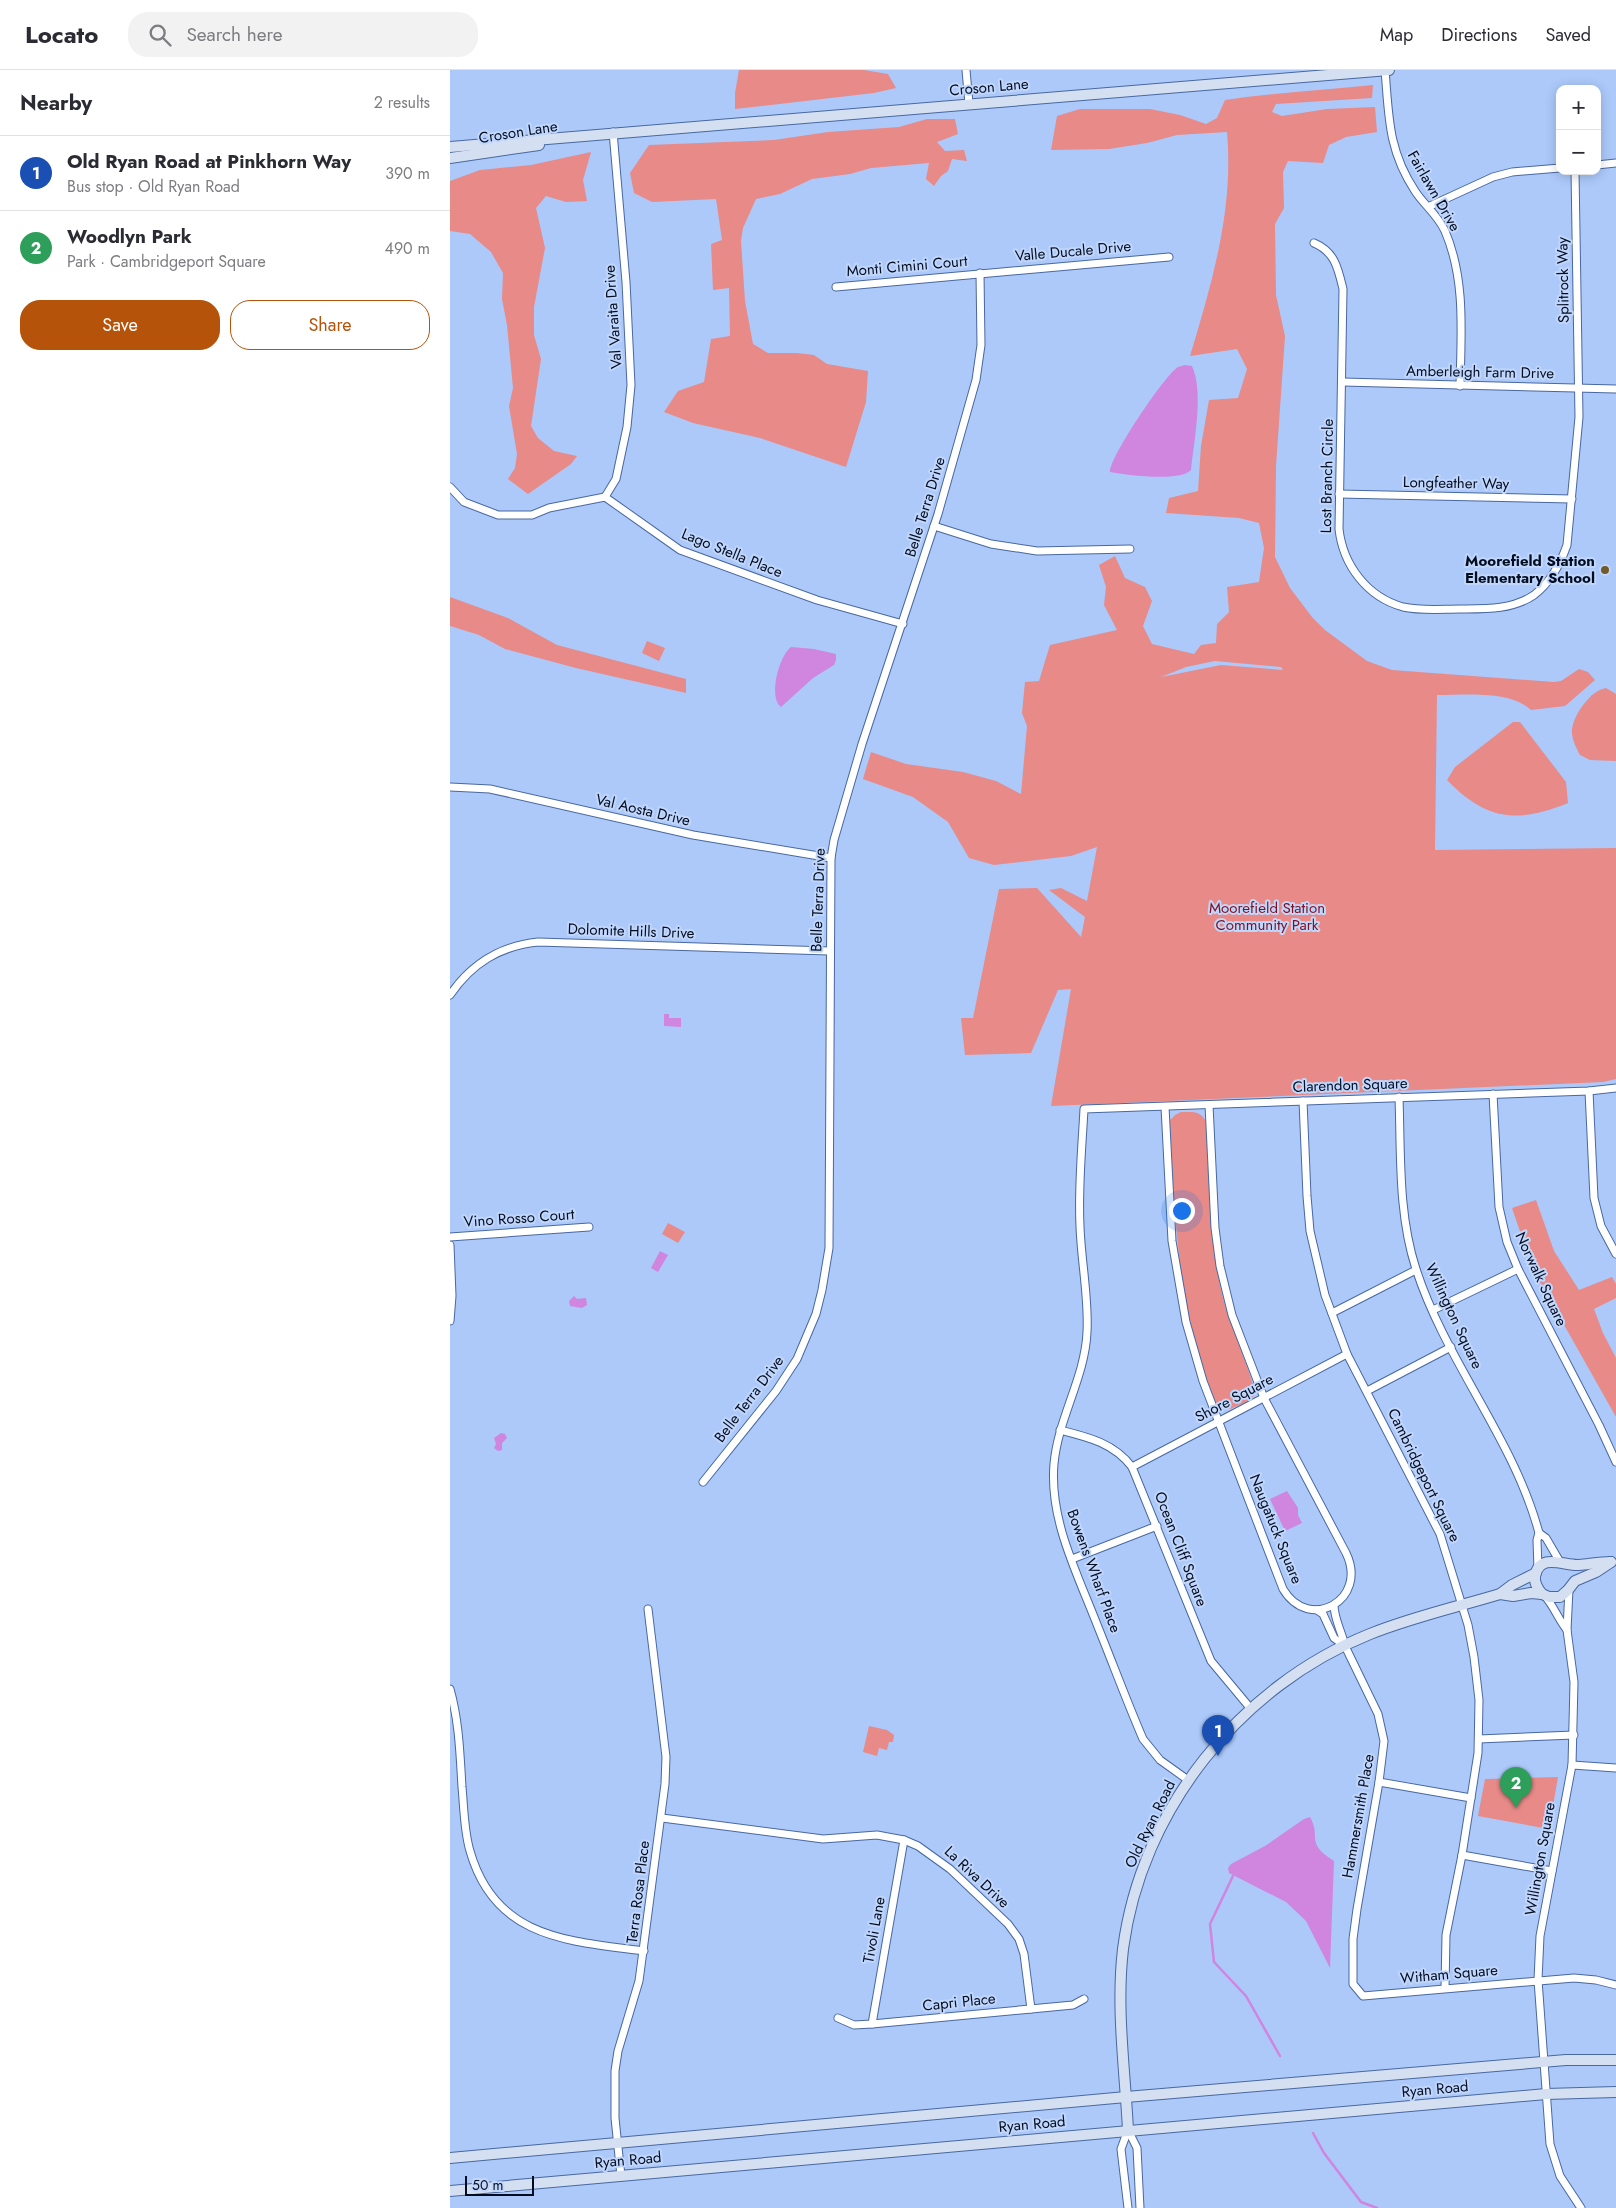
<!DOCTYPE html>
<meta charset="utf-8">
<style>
:root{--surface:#fff;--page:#f2f2f3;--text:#2b2b33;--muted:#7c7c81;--line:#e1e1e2;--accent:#b45309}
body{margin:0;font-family:Jost,sans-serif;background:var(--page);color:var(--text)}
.controls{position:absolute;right:15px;top:15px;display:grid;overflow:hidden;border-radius:10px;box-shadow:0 2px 12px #0003}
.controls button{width:45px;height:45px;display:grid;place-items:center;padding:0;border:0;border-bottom:1px solid var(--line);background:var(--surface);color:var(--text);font:25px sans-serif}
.scale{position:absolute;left:15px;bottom:12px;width:69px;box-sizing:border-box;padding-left:5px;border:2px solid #030d22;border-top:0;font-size:14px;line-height:18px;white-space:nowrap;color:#030d22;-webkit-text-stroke:4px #c0d6fb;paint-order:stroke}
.you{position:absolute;left:731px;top:1140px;width:18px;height:18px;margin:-12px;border:4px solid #fff;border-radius:50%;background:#1a73e8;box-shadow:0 0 0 8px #1a73e833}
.badge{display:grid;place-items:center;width:32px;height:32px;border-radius:50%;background:var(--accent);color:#fff;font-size:16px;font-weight:700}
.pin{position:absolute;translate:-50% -41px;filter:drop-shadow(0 1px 2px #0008)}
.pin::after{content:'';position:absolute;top:26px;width:18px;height:15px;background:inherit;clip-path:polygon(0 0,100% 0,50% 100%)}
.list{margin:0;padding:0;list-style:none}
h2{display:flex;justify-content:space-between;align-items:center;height:65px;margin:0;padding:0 20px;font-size:21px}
h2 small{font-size:16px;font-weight:400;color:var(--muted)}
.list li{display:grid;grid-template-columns:32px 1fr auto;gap:15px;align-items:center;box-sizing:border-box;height:75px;padding:0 20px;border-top:1px solid var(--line)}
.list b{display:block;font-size:19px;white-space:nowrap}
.list p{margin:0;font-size:16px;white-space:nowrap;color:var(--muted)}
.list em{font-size:16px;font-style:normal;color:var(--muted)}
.actions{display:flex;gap:10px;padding:15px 20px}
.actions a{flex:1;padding:11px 0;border:1px solid var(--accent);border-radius:20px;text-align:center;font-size:18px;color:var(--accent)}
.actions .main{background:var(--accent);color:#fff}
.icon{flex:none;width:28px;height:28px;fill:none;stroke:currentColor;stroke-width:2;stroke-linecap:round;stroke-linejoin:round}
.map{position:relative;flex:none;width:1166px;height:2138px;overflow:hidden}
header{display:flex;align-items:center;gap:30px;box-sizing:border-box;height:70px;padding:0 25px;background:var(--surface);border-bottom:1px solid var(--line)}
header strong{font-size:24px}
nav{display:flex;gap:28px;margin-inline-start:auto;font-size:18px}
.search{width:350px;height:45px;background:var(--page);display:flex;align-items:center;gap:12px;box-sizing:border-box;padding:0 18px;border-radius:20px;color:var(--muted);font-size:19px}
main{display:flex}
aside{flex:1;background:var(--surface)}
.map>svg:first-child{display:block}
.green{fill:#e78a88;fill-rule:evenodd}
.water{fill:#d085df}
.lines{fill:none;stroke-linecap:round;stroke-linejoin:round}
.stream{stroke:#d085df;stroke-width:2.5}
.street-casing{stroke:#48689f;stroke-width:9}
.secondary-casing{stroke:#48689f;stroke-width:12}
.street{stroke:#fff;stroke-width:7}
.secondary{stroke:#d4dff2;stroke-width:10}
.poi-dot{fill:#735a2b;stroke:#c0d6fb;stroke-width:2}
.labels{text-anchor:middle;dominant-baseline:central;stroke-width:4;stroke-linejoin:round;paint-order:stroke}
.street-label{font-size:15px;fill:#030d22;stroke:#c0d6fb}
.poi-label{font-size:15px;font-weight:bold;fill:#030d22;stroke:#c0d6fb;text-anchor:end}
.park-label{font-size:15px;fill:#7f0f1f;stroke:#c0d6fb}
</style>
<header>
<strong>Locato</strong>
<div class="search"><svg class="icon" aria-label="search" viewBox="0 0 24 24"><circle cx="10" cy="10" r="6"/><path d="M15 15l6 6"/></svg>Search here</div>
<nav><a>Map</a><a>Directions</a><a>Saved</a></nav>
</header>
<main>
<aside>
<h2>Nearby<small>2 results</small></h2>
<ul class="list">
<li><span class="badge" style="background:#1a4fb4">1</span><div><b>Old Ryan Road at Pinkhorn Way</b><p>Bus stop · Old Ryan Road</p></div><em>390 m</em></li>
<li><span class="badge" style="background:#2e9e5b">2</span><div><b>Woodlyn Park</b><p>Park · Cambridgeport Square</p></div><em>490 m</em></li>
</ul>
<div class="actions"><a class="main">Save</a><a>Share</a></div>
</aside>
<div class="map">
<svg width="1166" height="2138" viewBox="0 0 1166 2138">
<rect width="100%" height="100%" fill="#acc9fa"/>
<!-- green -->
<g class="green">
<path d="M289 0H414L438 4 446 18 424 23 285 39V23Z"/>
<path d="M923 15 922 28 826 34 822 42 832 46 877 39 925 37 927 62 896 67 879 75 873 93 838 91 833 102 834 138 825 154 826 225 835 266 826 396 825 487 840 518 862 547 875 560 917 591 942 600 1104 612 1111 611 1129 599 1138 602 1145 610 1115 636 1081 640C1060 620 1015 625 987 625L985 780 1166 778V1009L1153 1012 601 1036 621 919 608 920 581 983 515 985 511 948H523L549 819 587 818 631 867 635 847 599 820 611 818 637 831 647 777 621 786 544 795 519 788 498 752 463 727 413 709 421 682 456 694 513 702 546 711 571 724 577 656 572 643 575 612 589 611 600 575 667 560 654 535 656 517 649 495 665 486 675 508 695 517 702 531 693 556 702 574 744 584 751 575 766 573 767 554 779 542 777 517 809 512 814 478 809 453 789 448 716 443 719 428 748 421 751 376 759 330 788 328 797 299 787 279 740 286C762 213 784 139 777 62L727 65 697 73 659 79 601 80 607 46 630 39H700L730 45 756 54 767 48 775 30C824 23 873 20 923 15ZM765 591 831 597 833 600 771 595 711 607 736 597Z"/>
<path d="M477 49H505L508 64 487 72 495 81 514 80 517 91 502 89 498 101 491 106 484 116 476 109 479 93 421 98 400 104 362 109 330 124 306 129 293 158 291 171 295 231 303 274 318 283H347L364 285 377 294 418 301 416 332 396 397 310 368 243 353 214 342 228 321 254 312 261 269 280 266 279 218 263 220 261 174 272 170 266 129 202 132 184 123 180 103 199 75 324 70 378 62 449 57Z"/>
<path d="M141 82 133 110 137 131 116 132 96 126 86 138 95 178 84 237V265L91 289 81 356 88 368 104 381 127 386 121 394 78 424 58 409 65 398 67 384 59 336 63 318 57 255 52 229 53 203 41 182 20 164 0 161V111L30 100 81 95Z"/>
<path d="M0 527 58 548 107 575 236 609V623L126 598 55 579 29 565 0 556Z"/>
<path d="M197 571 215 578 209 591 192 583Z"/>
<path d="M1156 618 1166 624V691L1140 690 1130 685C1126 678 1121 667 1122 659 1124 644 1141 620 1156 618Z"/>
<path d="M1063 652H1070L1116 712 1118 733C1066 754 1036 750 997 710L1005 697Z"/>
<path d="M731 1042C742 1042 751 1040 756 1052 759 1113 759 1177 775 1236 779 1249 806 1317 805 1323 803 1331 787 1336 780 1339L768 1337C760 1325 756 1308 752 1294 726 1214 724 1133 720 1050L725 1045Z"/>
<path d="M1086 1130 1104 1181 1129 1220 1162 1207 1166 1214V1228L1144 1239 1153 1263 1166 1288V1347L1091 1214 1076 1179 1062 1138Z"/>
<path d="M218 1153 235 1162 228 1173 212 1164Z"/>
<path d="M419 1656 437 1660 444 1665 443 1672H439L437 1680 429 1678 427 1686 413 1682Z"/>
<path d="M1108 1707 1099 1759 1028 1746 1035 1709Z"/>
</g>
<!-- water -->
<g class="water">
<path d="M735 295 742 296C754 322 744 371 741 400 730 412 676 405 660 402 659 388 714 306 728 297 730 296 733 296 735 295Z"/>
<path d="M341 577 364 579 386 584V590L384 595 363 608 331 637C318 627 329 586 341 577Z"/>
<path d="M214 944H219V948H231V957L214 956Z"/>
<path d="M210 1181 218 1185 208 1202 201 1198Z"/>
<path d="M124 1226 127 1229 136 1228 137 1235 132 1238 120 1236 119 1231Z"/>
<path d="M51 1363 55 1364 57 1368 52 1373V1380L48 1381 44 1378 46 1374 44 1368Z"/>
<path d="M837 1421 848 1438V1445L852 1453 835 1461 820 1429Z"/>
<path d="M860 1747C872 1768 854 1772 884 1791L880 1898 856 1851 836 1832 779 1803 778 1798 781 1794 815 1776 854 1749Z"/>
</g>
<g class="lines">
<!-- stream -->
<g class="stream">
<path d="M783 1806 760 1854 764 1892 796 1926 830 1986"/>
<path d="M863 2063 874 2083 911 2132 927 2138"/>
</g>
<defs>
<g id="street">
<path d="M516 0 519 34"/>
<path d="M935 0C939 47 938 80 965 121 974 135 987 144 995 161 1016 210 1011 264 1010 316"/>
<path d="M1147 95 1166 93"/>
<path d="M980 136 1043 107 1062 102 1110 98"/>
<path d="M864 173C885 182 888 198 893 219L889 459C893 495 917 527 953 537 971 541 992 539 1010 539 1035 539 1062 540 1084 525 1101 512 1110 495 1117 475L1129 347 1125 101"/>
<path d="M386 217 719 187"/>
<path d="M893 312 1166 319"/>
<path d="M0 417 14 432 48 445H82L99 438 155 427 230 480 367 530 453 554"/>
<path d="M889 424 1122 429"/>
<path d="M155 427 166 409 177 357 181 315 176 212 163 62"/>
<path d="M484 456 541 474 587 481 680 479"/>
<path d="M0 717 40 719 243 765 381 788"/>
<path d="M0 925C22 893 50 876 88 872L380 881"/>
<path d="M1139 1021 1144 1128 1151 1156 1166 1184"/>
<path d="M1043 1024 1049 1137 1057 1172 1068 1199 1149 1355 1166 1392"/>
<path d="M949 1027C951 1084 948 1144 966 1199 996 1292 1064 1369 1089 1463L1087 1470 1088 1499"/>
<path d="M853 1031 857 1126 860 1161 875 1225 897 1284 990 1464 1018 1555 1024 1587 1029 1630 1028 1683 1012 1785 996 1865 995 1918"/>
<path d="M715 1037 722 1171 736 1252 753 1311 833 1519C859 1563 919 1530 896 1483L814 1328 782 1245 770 1196 765 1158 759 1035"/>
<path d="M0 1167 139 1157"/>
<path d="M0 1175 2 1226 0 1251"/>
<path d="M983 1240 1068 1199"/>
<path d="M882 1243 966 1200"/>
<path d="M917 1321 1001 1277"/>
<path d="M610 1360C638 1367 664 1373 682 1397L761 1591 801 1639"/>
<path d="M682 1397 897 1284"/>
<path d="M253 1412 326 1321 347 1289 366 1244 372 1220 379 1178 381 788 384 770 412 674 488 444 526 310 531 275 530 203"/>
<path d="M1089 1463 1096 1468 1110 1492"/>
<path d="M622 1489 707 1456"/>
<path d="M1119 1519 1117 1560 1124 1612 1122 1695 1090 1866 1088 1910 1100 2074 1110 2106 1131 2138"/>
<path d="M1094 1525C1104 1536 1108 1549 1117 1560"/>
<path d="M884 1535C884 1549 892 1562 895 1576L928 1644 934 1671 929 1712 907 1839 903 1869V1914L913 1926 1124 1908 1146 1910 1166 1915"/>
<path d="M867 1540 873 1544 884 1568 895 1576"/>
<path d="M0 1619C9 1651 10 1684 12 1717 14 1738 14 1761 20 1781 45 1869 119 1871 194 1881"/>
<path d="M1029 1669 1124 1665"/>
<path d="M1122 1695 1166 1698"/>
<path d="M738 1710 710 1690 693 1669C677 1632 663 1594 648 1557 628 1505 599 1450 604 1394 608 1348 635 1308 637 1262 639 1229 631 1190 630 1156 628 1117 632 1078 634 1039L1139 1021 1166 1018"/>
<path d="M929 1712 1021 1728"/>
<path d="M212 1748 373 1769 427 1765 454 1770 468 1776 500 1799 558 1854 569 1869 574 1884 581 1939"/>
<path d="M1012 1785 1102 1801"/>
<path d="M388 1948 404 1955 422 1954 623 1935 634 1929"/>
<path d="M422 1954 454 1770"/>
<path d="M678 2060 687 2078 690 2138"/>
<path d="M678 2060 671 2079 678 2138"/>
<path d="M171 2106 165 2048V2001L168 1981 189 1911 215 1714 216 1687 198 1539"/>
</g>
<g id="secondary">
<path d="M0 77 939 0"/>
<path d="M0 88 89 75"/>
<path d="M1050 1524 1063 1526 1081 1523 1092 1524 1099 1527H1110L1118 1520 1125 1511 1146 1502 1161 1492"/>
<path d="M1092 1524C1087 1518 1084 1513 1085 1506 1090 1482 1114 1496 1129 1495 1140 1494 1150 1492 1161 1492"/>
<path d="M678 2060C675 2000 666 1939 673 1879 691 1740 790 1616 920 1564 962 1547 1007 1537 1050 1524L1062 1515 1086 1503"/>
<path d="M0 2088 676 2027 1116 1990H1166"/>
<path d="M0 2121 1096 2024 1166 2022"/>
</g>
</defs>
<!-- street casing -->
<use href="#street" class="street-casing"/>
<!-- secondary casing -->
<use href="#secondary" class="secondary-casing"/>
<!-- street -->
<use href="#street" class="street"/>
<!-- secondary -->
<use href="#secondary" class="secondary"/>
</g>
<!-- markers -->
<circle class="poi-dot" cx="1155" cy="500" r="5"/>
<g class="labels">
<!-- street labels -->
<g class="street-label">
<text transform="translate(539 17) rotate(-5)">Croson Lane</text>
<text transform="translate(68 62) rotate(-9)">Croson Lane</text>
<text transform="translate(984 121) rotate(60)">Fairlawn Drive</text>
<text transform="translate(623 181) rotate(-5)">Valle Ducale Drive</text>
<text transform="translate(457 196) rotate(-5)">Monti Cimini Court</text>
<text transform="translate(1113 210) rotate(-91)">Splitrock Way</text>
<text transform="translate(163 247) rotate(-94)">Val Varaita Drive</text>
<text transform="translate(1030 302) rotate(1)">Amberleigh Farm Drive</text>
<text transform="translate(877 406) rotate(-89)">Lost Branch Circle</text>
<text transform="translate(1006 413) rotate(1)">Longfeather Way</text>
<text transform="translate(475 437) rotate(-73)">Belle Terra Drive</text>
<text transform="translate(282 483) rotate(22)">Lago Stella Place</text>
<text transform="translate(193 740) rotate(13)">Val Aosta Drive</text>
<text transform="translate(368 830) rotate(-88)">Belle Terra Drive</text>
<text transform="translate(181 861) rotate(2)">Dolomite Hills Drive</text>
<text transform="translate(900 1015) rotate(-2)">Clarendon Square</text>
<text transform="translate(69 1148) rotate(-4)">Vino Rosso Court</text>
<text transform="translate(1091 1209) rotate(65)">Norwalk Square</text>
<text transform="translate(1004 1246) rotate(65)">Willington Square</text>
<text transform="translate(784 1328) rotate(-28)">Shore Square</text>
<text transform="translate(299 1329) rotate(-53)">Belle Terra Drive</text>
<text transform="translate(974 1405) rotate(64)">Cambridgeport Square</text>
<text transform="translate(826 1459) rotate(68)">Naugatuck Square</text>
<text transform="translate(731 1479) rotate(69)">Ocean Cliff Square</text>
<text transform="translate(644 1501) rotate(70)">Bowens Wharf Place</text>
<text transform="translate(908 1746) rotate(-80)">Hammersmith Place</text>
<text transform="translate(700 1754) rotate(-64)">Old Ryan Road</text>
<text transform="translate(1090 1789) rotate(-80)">Willington Square</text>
<text transform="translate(527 1807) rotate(43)">La Riva Drive</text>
<text transform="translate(188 1822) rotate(-83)">Terra Rosa Place</text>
<text transform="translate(424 1860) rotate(-80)">Tivoli Lane</text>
<text transform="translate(999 1904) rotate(-5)">Witham Square</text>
<text transform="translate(509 1932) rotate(-6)">Capri Place</text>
<text transform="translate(985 2019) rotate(-5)">Ryan Road</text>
<text transform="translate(582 2054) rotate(-5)">Ryan Road</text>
<text transform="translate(178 2090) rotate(-5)">Ryan Road</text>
</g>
<!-- poi labels -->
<g class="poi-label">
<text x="1145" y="491">Moorefield Station<tspan x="1145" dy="17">Elementary School</tspan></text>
</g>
<!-- park labels -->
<g class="park-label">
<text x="817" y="838">Moorefield Station<tspan x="817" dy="17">Community Park</tspan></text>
</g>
</g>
</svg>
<div class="controls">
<button>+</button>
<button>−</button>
</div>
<div class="scale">50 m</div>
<div class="you"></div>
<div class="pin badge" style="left:768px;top:1686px;background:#1a4fb4">1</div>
<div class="pin badge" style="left:1066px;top:1738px;background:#2e9e5b">2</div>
</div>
</main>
